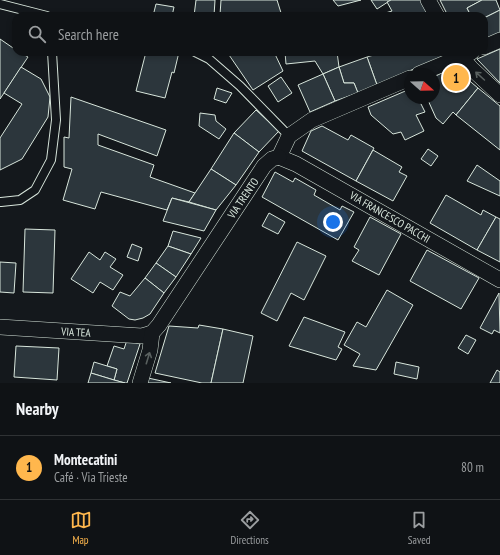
<!DOCTYPE html>
<meta charset="utf-8">
<style>
:root{--surface:#0f1215;--page:#181b1e;--text:#f1f3f6;--muted:#9b9ea0;--line:#2f3234;--accent:#ffb74d}
body{margin:0;font-family:"PT Sans Narrow",sans-serif;background:var(--page);color:var(--text)}
.compass{position:absolute;left:404px;top:68px;width:36px;height:36px;border-radius:50%;background:var(--surface);box-shadow:0 2px 6px #0003;rotate:110deg}
.you{position:absolute;left:333px;top:222px;width:14px;height:14px;margin:-10px;border:3px solid #fff;border-radius:50%;background:#1a73e8;box-shadow:0 0 0 6px #1a73e833}
.badge{display:grid;place-items:center;width:26px;height:26px;border-radius:50%;background:var(--accent);color:#111;font-size:13px;font-weight:700}
.pin{position:absolute;translate:-50% -50%;border:2px solid #fff;box-shadow:0 1px 4px #0006}
.list{margin:0;padding:0;list-style:none}
h2{display:flex;justify-content:space-between;align-items:center;height:52px;margin:0;padding:0 16px;font-size:17px}
h2 small{font-size:13px;font-weight:400;color:var(--muted)}
.list li{display:grid;grid-template-columns:26px 1fr auto;gap:12px;align-items:center;box-sizing:border-box;height:64px;padding:0 16px;border-top:1px solid var(--line)}
.list b{display:block;font-size:15px;white-space:nowrap}
.list p{margin:0;font-size:13px;white-space:nowrap;color:var(--muted)}
.list em{font-size:13px;font-style:normal;color:var(--muted)}
.icon{flex:none;width:22px;height:22px;fill:none;stroke:currentColor;stroke-width:2;stroke-linecap:round;stroke-linejoin:round}
.map{position:relative;flex:none;width:500px;height:383px;overflow:hidden}
.search{position:absolute;background:var(--surface);box-shadow:0 2px 6px #0003;left:12px;right:12px;top:12px;height:44px;display:flex;align-items:center;gap:10px;box-sizing:border-box;padding:0 14px;border-radius:12px;color:var(--muted);font-size:15px}
.sheet{height:116px;background:var(--surface)}
nav{display:flex;justify-content:space-around;align-items:center;box-sizing:border-box;height:56px;border-top:1px solid var(--line);background:var(--surface);font-size:11px;color:var(--muted)}
nav a{display:grid;justify-items:center;gap:2px}
nav .on{color:var(--accent)}
.map>svg:first-child{display:block}
.building{fill:#2c363c;stroke:#d8e6dc}
.lines{fill:none;stroke-linecap:round;stroke-linejoin:round}
.service-casing{stroke:#d8e6dc;stroke-width:10}
.minor-casing{stroke:#d8e6dc;stroke-width:16}
.service{stroke:#14181c;stroke-width:8}
.minor{stroke:#14181c;stroke-width:15}
.oneway{stroke:#59605f}
.labels{text-anchor:middle;dominant-baseline:central;stroke-width:3;stroke-linejoin:round;paint-order:stroke}
.street-label{font-size:11px;fill:#d8e6dc;stroke:#14181c}
</style>
<div class="map">
<svg width="500" height="383" viewBox="0 0 500 383">
<rect width="100%" height="100%" fill="#14181c"/>
<!-- building -->
<g class="building">
<path d="M196 0H215L214 16H194Z"/>
<path d="M221 0H277L282 16H214L220 15Z"/>
<path d="M333 0H361L338 6Z"/>
<path d="M371 0H391L377 9Z"/>
<path d="M391 0H422L428 13 421 16H353V14H382L392 11 387 2Z"/>
<path d="M440 0H482L467 8 471 16H448Z"/>
<path d="M482 0H496L500 10 484 18V16H471L467 8Z"/>
<path d="M156 4 174 7 172 16H153Z"/>
<path d="M500 10V34L484 42V18Z"/>
<path d="M0 39 16 50V52H19L28 57 0 99Z"/>
<path d="M500 49V83L477 59Z"/>
<path d="M146 52H179L174 73 172 72 165 98 136 91Z"/>
<path d="M227 52H274L283 71 253 90Z"/>
<path d="M285 52H337L339 67 323 74 315 61 286 64Z"/>
<path d="M384 52H447L448 54 377 85 367 57Z"/>
<path d="M367 57 377 85 358 93 354 83H344L339 67Z"/>
<path d="M21 67 41 79 50 97 48 117 22 159 0 170V138L22 104 4 93Z"/>
<path d="M339 67 344 83H354L358 93 335 101 323 74Z"/>
<path d="M453 67 478 88 456 115 453 112 443 124 436 118 427 98H434V77Z"/>
<path d="M323 74 335 101 310 112 298 85Z"/>
<path d="M281 77 292 93 278 102 268 86Z"/>
<path d="M217 88 232 93 226 103 214 99Z"/>
<path d="M478 88 500 106V150L456 115Z"/>
<path d="M410 89V98H418L425 112 416 115 424 131 405 140 401 132 393 134 371 115 368 107Z"/>
<path d="M71 97 166 130 157 156 98 134V145L154 165 150 177 195 193 189 202 172 198 167 210 101 192 95 209 63 200 72 169 64 167V137L69 138Z"/>
<path d="M256 110 279 131 259 152 234 133Z"/>
<path d="M200 113 215 115 216 121 226 129 219 139 199 126Z"/>
<path d="M322 126 348 140 351 135 374 148 356 181 302 151 311 131Z"/>
<path d="M234 133 259 152 236 185 211 169Z"/>
<path d="M428 149 438 156 431 166 421 159Z"/>
<path d="M373 150 402 167 399 172 407 176 393 201 356 181Z"/>
<path d="M477 165 500 181V196L467 181Z"/>
<path d="M211 169 236 185 216 210 189 202Z"/>
<path d="M275 172 293 182 295 178 316 190 314 195 340 210 342 206 354 212 338 240 262 197Z"/>
<path d="M446 195 481 215 483 210 496 217 477 250 430 223Z"/>
<path d="M172 198 216 210 204 231 163 221Z"/>
<path d="M269 213 285 222 278 234 262 226Z"/>
<path d="M370 217 401 234 379 275 352 261 359 250 354 247Z"/>
<path d="M496 217 500 219V262L477 250Z"/>
<path d="M25 229 55 230 53 293 23 292Z"/>
<path d="M173 231 201 238 191 254 168 246Z"/>
<path d="M297 242 326 256 304 300 291 293 277 321 261 313Z"/>
<path d="M132 244 142 248 138 261 127 257Z"/>
<path d="M168 246 191 254 176 277 156 263Z"/>
<path d="M427 250 479 278 461 309 410 281Z"/>
<path d="M89 252 100 260 105 252 116 259 110 267 123 275 113 290 100 282 93 293 71 279Z"/>
<path d="M0 262 16 263 14 293 0 292Z"/>
<path d="M156 263 176 277 164 293 145 278Z"/>
<path d="M145 278 164 293 150 314 143 318 135 320 129 319 112 306 120 292 130 296Z"/>
<path d="M387 290 413 305 376 370 353 366 360 354 344 345 357 322 366 327Z"/>
<path d="M499 293 500 333 494 330 492 334 480 328Z"/>
<path d="M304 317 345 332 338 347 342 349 336 360 289 346Z"/>
<path d="M199 325 223 329 211 383H202L155 373 169 326 198 328Z"/>
<path d="M223 329 253 336 243 383H211Z"/>
<path d="M466 335 476 340 468 354 458 348Z"/>
<path d="M127 340 140 344 127 383H125L114 380 117 369 107 366 114 346 124 349Z"/>
<path d="M16 346 59 348 57 380 14 377Z"/>
<path d="M94 362 117 369 114 380 91 373Z"/>
<path d="M396 362 419 367 417 379 394 374Z"/>
<path d="M497 370 500 372V383H490Z"/>
<path d="M91 373 114 380 125 383H88Z"/>
<path d="M148 378 171 383H147Z"/>
</g>
<g class="lines">
<defs>
<g id="service">
<path d="M0 4 47 16"/>
<path d="M195 52 209 59 240 86 289 136"/>
<path d="M1 202 20 200 35 190 51 160 56 120 52 52"/>
</g>
<g id="minor">
<path d="M428 0 437 16"/>
<path d="M484 47 500 40"/>
<path d="M457 52 471 68 500 95"/>
<path d="M419 74 472 52"/>
<path d="M279 157 296 164 500 280"/>
<path d="M279 157 289 136 312 120 410 78"/>
<path d="M0 327 142 336 152 333"/>
<path d="M140 383 150 350 152 333 159 325 264 166 272 159 279 157"/>
</g>
</defs>
<!-- service casing -->
<use href="#service" class="service-casing"/>
<!-- minor casing -->
<use href="#minor" class="minor-casing"/>
<!-- service -->
<use href="#service" class="service"/>
<!-- minor -->
<use href="#minor" class="minor"/>
</g>
<!-- one-way arrows -->
<defs><path id="oneway-shaft" d="M-6 0H5M1.5-3L5.5 0L1.5 3" fill="none" stroke-width="1.6" stroke-linecap="round" stroke-linejoin="round"/></defs>
<g class="oneway">
<use href="#oneway-shaft" transform="translate(480 76) rotate(-138)"/>
<use href="#oneway-shaft" transform="translate(148 358) rotate(-73)"/>
</g>
<g class="labels">
<!-- street labels -->
<g class="street-label">
<text transform="translate(243 198) rotate(-56)">VIA TRENTO</text>
<text transform="translate(390 217) rotate(30)">VIA FRANCESCO PACCHI</text>
<text transform="translate(76 332) rotate(3)">VIA TEA</text>
</g>
</g>
</svg>
<svg class="compass" viewBox="-18 -18 36 36"><path d="M0-13l5 13h-10z" fill="#e53935"/><path d="M0 13l5-13h-10z" fill="#9b9ea0"/></svg>
<div class="you"></div>
<div class="pin badge" style="left:456px;top:78px">1</div>
<div class="search"><svg class="icon" aria-label="search" viewBox="0 0 24 24"><circle cx="10" cy="10" r="6"/><path d="M15 15l6 6"/></svg>Search here</div>
</div>
<section class="sheet">
<h2>Nearby<small></small></h2>
<ul class="list">
<li><span class="badge">1</span><div><b>Montecatini</b><p>Café · Via Trieste</p></div><em>80 m</em></li>
</ul>
</section>
<nav>
<a class="on"><svg class="icon" aria-label="map" viewBox="0 0 24 24"><path d="M3 6l6-2 6 2 6-2v14l-6 2-6-2-6 2zM9 4v14M15 6v14"/></svg>Map</a>
<a><svg class="icon" aria-label="directions" viewBox="0 0 24 24"><path d="M12 3l9 9-9 9-9-9zM9 14v-3h6M13 9l2 2-2 2"/></svg>Directions</a>
<a><svg class="icon" aria-label="saved" viewBox="0 0 24 24"><path d="M7 4h10v16l-5-4-5 4z"/></svg>Saved</a>
</nav>
